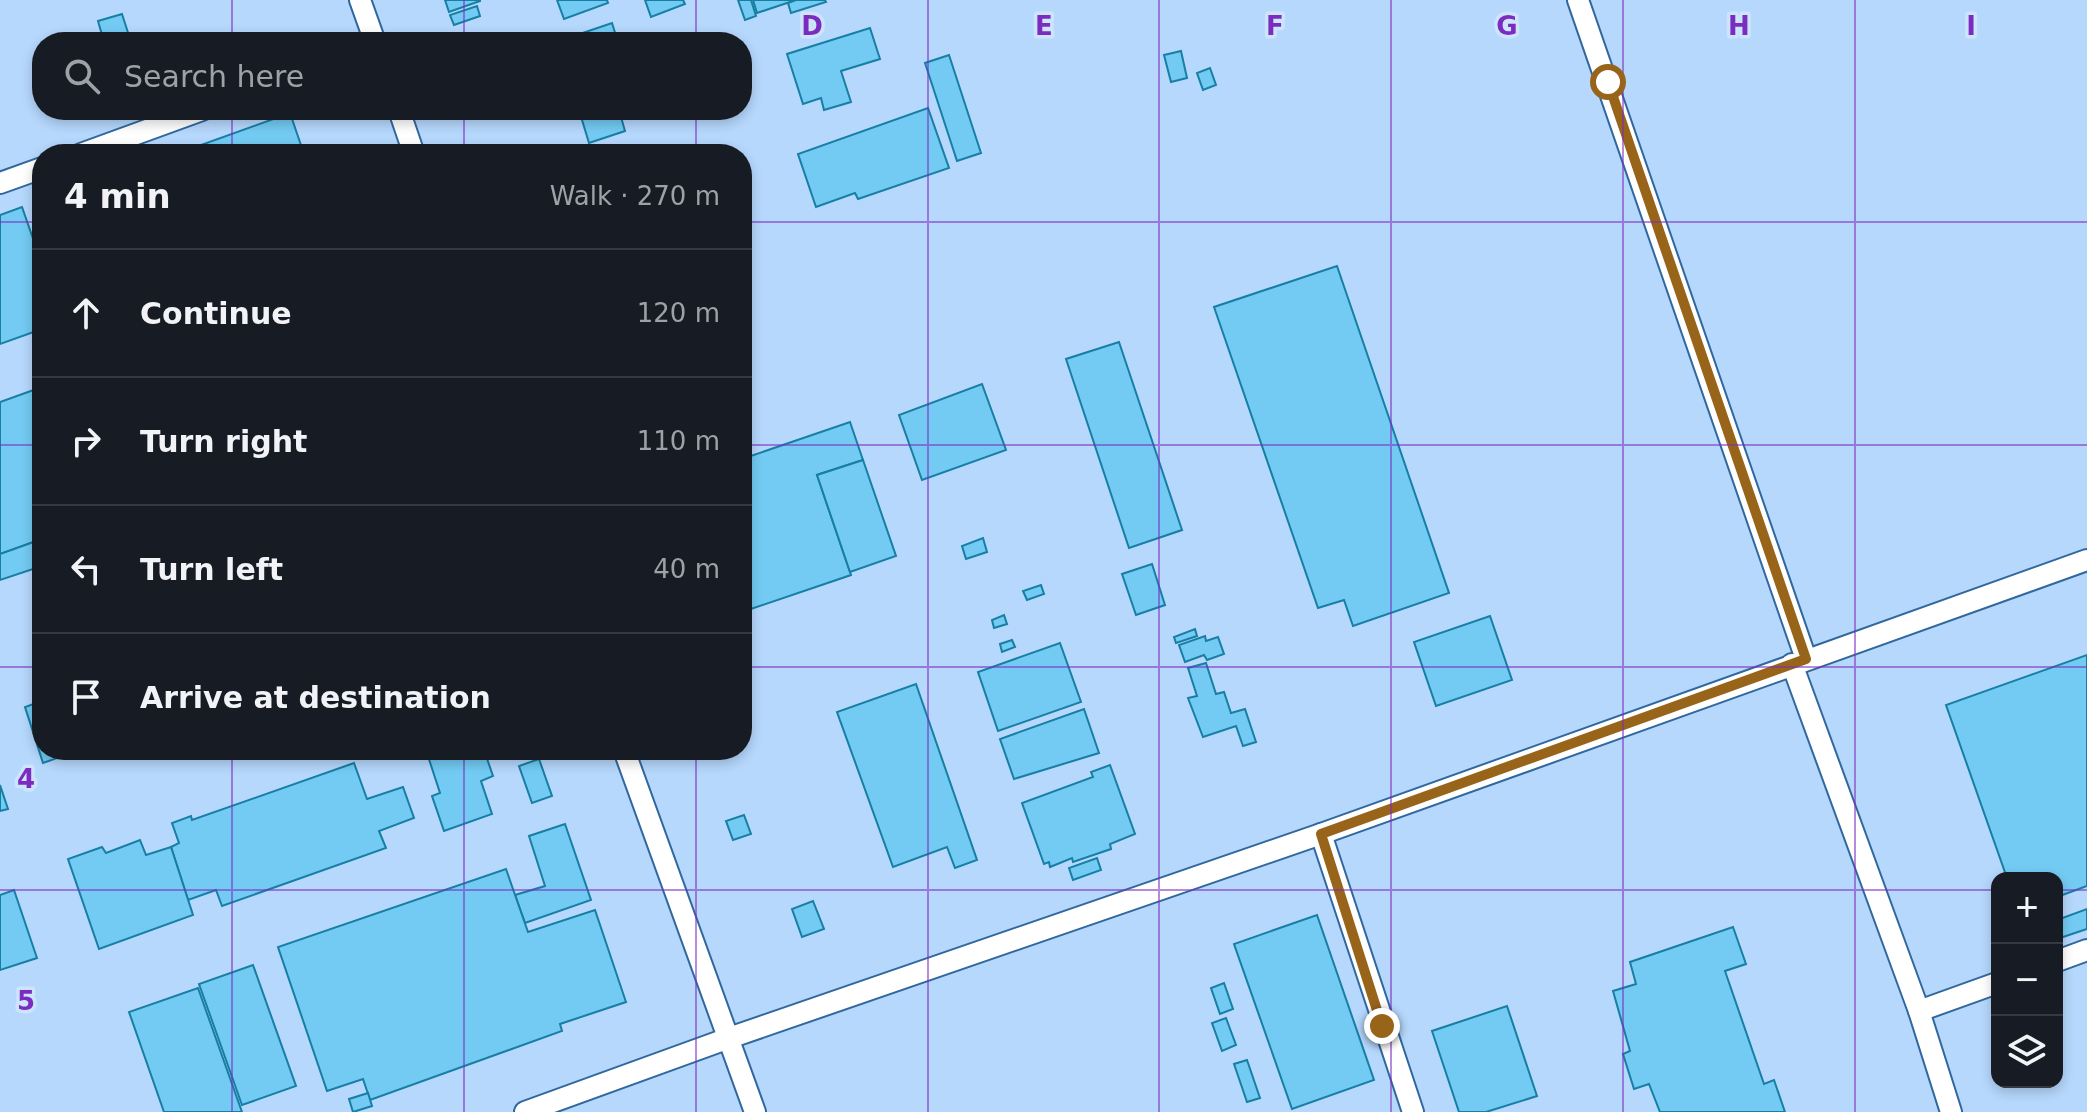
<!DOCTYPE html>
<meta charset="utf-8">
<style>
:root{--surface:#171b24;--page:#242831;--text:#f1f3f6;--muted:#9ea1a6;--line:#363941}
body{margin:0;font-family:"DejaVu Sans",sans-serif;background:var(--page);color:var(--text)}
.controls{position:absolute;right:24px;bottom:24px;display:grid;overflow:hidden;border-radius:16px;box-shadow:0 4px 12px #0003}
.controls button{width:72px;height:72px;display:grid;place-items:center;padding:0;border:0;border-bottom:2px solid var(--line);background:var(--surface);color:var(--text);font:40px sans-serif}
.stop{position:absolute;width:24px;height:24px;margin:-18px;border:6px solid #98641a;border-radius:50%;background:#fff}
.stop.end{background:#98641a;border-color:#fff;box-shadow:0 2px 8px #0008}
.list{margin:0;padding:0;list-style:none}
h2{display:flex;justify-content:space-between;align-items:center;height:104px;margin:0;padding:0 32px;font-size:34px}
h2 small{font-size:26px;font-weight:400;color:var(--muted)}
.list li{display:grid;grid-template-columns:52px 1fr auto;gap:24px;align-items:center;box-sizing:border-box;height:128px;padding:0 32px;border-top:2px solid var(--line)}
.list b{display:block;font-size:30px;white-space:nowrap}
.list em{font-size:26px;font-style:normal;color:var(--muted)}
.icon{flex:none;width:44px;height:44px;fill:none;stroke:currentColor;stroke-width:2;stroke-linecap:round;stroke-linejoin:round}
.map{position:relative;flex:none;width:2087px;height:1112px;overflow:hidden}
.search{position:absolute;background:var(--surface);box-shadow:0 4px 12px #0003;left:32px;top:32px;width:720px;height:88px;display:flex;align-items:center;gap:20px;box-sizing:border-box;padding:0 28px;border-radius:32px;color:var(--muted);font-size:30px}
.panel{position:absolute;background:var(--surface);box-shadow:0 4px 12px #0003;left:32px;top:144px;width:720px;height:616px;border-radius:32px}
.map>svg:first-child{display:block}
.building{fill:#73cbf3;stroke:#177ea4;stroke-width:2}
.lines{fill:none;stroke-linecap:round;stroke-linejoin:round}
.lane-casing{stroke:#30689e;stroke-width:24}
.lane{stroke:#fff;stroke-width:20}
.route{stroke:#98641a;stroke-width:10}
.grid{fill:none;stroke:#7b2cbf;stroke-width:2;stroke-opacity:0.55}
.grid-label{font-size:26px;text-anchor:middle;font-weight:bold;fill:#7b2cbf;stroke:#cde4fd;stroke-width:7;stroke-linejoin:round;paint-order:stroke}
</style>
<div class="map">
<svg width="2087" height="1112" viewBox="0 0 2087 1112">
<rect width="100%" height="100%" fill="#b6d8fd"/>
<!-- building -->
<g class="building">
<path d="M445 0H480V1L449 12Z"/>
<path d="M557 0H607L608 3 564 19Z"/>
<path d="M645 0H683L685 4 651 17Z"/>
<path d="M738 0H751L756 16 745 20Z"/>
<path d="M753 0H796L757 13Z"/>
<path d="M796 0H825L826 2 791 13 788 3Z"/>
<path d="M477 6 480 16 454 25 450 15Z"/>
<path d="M122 14 131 42H104L98 21Z"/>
<path d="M612 23 618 42H556Z"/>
<path d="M870 28 880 59 841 71 851 102 824 110 821 98 803 104 787 54Z"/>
<path d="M1181 51 1187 78 1171 82 1164 55Z"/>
<path d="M949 55 981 153 957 161 925 63Z"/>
<path d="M1210 68 1216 85 1203 90 1197 73Z"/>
<path d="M928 108 949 168 858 199 855 193 816 207 798 154Z"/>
<path d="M579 110H619L625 131 589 143Z"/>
<path d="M290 113 304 154H176Z"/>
<path d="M22 207 37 250H42V329L0 344V215Z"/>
<path d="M1337 266 1449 593 1353 626 1344 600 1318 608 1214 307Z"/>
<path d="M1119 342 1182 530 1129 548 1066 359Z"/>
<path d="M982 384 1006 450 922 480 899 415Z"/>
<path d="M42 387V539L0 554V402Z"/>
<path d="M850 422 863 460 817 475 851 575 742 612V459Z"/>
<path d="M863 460 896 556 850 572 817 475Z"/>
<path d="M983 538 987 552 966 559 962 546Z"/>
<path d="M42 539V566L0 580V554Z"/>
<path d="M1152 564 1165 605 1136 615 1122 574Z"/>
<path d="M1041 585 1044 594 1027 600 1023 591Z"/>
<path d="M1004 615 1007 624 994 628 992 620Z"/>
<path d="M1490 616 1512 680 1436 706 1414 642Z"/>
<path d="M1195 629 1197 636 1176 643 1174 637Z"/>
<path d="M1205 636 1206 641 1218 637 1224 654 1207 660 1204 655 1185 662 1179 645Z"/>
<path d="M1012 640 1015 647 1002 652 1000 644Z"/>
<path d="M1060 643 1081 702 998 731 978 672Z"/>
<path d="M2087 655V886L2057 897V878H2007L1946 705Z"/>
<path d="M1206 663 1216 694 1224 692 1231 713 1245 709 1256 742 1243 746 1236 726 1203 737 1188 698 1197 696 1188 668Z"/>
<path d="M916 684 977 860 955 868 947 847 893 867 837 712Z"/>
<path d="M42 701V750H61L63 756 43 763 25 707Z"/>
<path d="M1084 709 1099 753 1014 779 1000 739Z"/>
<path d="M426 750H484L493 776 481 781 492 814 444 831 432 796 440 793Z"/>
<path d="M539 759 552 796 532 803 519 766Z"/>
<path d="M354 763 367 799 403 787 414 818 379 831 386 848 222 906 216 890 188 900 171 847 179 843 172 823 191 816 192 820Z"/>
<path d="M1110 765 1135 834 1110 844 1111 849 1073 862 1072 858 1050 867 1049 862 1044 864 1022 803 1093 777 1091 772Z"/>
<path d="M0 785 8 809 0 811Z"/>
<path d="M744 815 751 834 733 840 726 821Z"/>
<path d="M565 824 591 900 525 923 515 895 545 886 529 836Z"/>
<path d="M140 840 146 855 171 847 193 915 99 949 68 859 102 847 106 853Z"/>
<path d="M1097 858 1101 870 1073 880 1069 868Z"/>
<path d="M506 869 528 932 595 910 626 1002 560 1024 562 1031 370 1100 363 1079 327 1091 278 947Z"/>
<path d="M14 890 37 958 0 970V895Z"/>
<path d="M813 901 824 929 802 937 792 909Z"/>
<path d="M2087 909V929L2057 939V920Z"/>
<path d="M1317 915 1374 1080 1292 1109 1234 944Z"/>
<path d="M1733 927 1746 964 1725 971 1764 1084 1774 1080 1785 1112H1660L1649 1084 1634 1089 1623 1054 1630 1051 1613 991 1636 984 1630 962Z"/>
<path d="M253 965 296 1086 242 1105 199 984Z"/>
<path d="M1224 983 1233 1009 1220 1014 1211 988Z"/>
<path d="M198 988 242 1112H164L129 1012Z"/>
<path d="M1507 1006 1537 1096 1486 1112H1459L1432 1031Z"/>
<path d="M1226 1018 1236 1045 1222 1051 1212 1023Z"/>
<path d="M1247 1060 1260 1098 1247 1102 1234 1064Z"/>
<path d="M368 1093 372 1106 353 1112 349 1099Z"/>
</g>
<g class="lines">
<defs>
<g id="lane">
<path d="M360 0 375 42"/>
<path d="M1578 0 1806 659"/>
<path d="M399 110 414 154"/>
<path d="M81 154 202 110"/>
<path d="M0 183 42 168"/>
<path d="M1792 664 1919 1011 1951 1112"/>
<path d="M624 750 755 1112"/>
<path d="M1321 834 1413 1112"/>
<path d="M2057 961 2087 950"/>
<path d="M1919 1011 1997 983"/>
<path d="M525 1112 729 1038 1321 834 2087 560"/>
</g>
</defs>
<!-- lane casing -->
<use href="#lane" class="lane-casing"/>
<!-- lane -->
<use href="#lane" class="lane"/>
</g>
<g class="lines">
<!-- route -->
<path class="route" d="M1382 1026 1321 834 1806 659 1608 82"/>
</g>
<!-- grid -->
<path class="grid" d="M232 0V42M464 0V42M696 0V42M928 0V1112M1159 0V1112M1391 0V1112M1623 0V1112M1855 0V1112M232 110V154M464 110V154M696 110V154M0 222H42M742 222H2087M0 445H42M742 445H2087M0 667H42M742 667H2087M232 750V1112M464 750V1112M696 750V1112M0 890H1997M2057 890H2087"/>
<g class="grid-label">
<text x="812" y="35">D</text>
<text x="1044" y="35">E</text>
<text x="1275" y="35">F</text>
<text x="1507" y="35">G</text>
<text x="1739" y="35">H</text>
<text x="1971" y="35">I</text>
<text x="26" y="788">4</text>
<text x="26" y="1010">5</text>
</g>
</svg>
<div class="controls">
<button>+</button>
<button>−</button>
<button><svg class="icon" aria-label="layers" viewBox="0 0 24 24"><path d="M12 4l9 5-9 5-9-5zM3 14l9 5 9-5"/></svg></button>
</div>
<div class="stop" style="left:1608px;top:82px"></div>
<div class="stop end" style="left:1382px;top:1026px"></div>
<div class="search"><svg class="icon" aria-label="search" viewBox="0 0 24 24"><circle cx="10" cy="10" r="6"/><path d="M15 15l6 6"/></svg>Search here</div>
<section class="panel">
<h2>4 min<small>Walk · 270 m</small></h2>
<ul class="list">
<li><svg class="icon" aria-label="ahead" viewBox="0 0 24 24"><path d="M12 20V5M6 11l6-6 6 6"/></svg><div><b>Continue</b></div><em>120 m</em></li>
<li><svg class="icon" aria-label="right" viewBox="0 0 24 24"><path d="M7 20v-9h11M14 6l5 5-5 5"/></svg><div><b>Turn right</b></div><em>110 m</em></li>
<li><svg class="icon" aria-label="left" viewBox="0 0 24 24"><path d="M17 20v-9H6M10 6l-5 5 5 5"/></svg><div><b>Turn left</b></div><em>40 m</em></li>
<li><svg class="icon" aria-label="arrive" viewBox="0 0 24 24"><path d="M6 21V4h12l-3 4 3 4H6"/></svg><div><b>Arrive at destination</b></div></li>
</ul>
</section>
</div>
